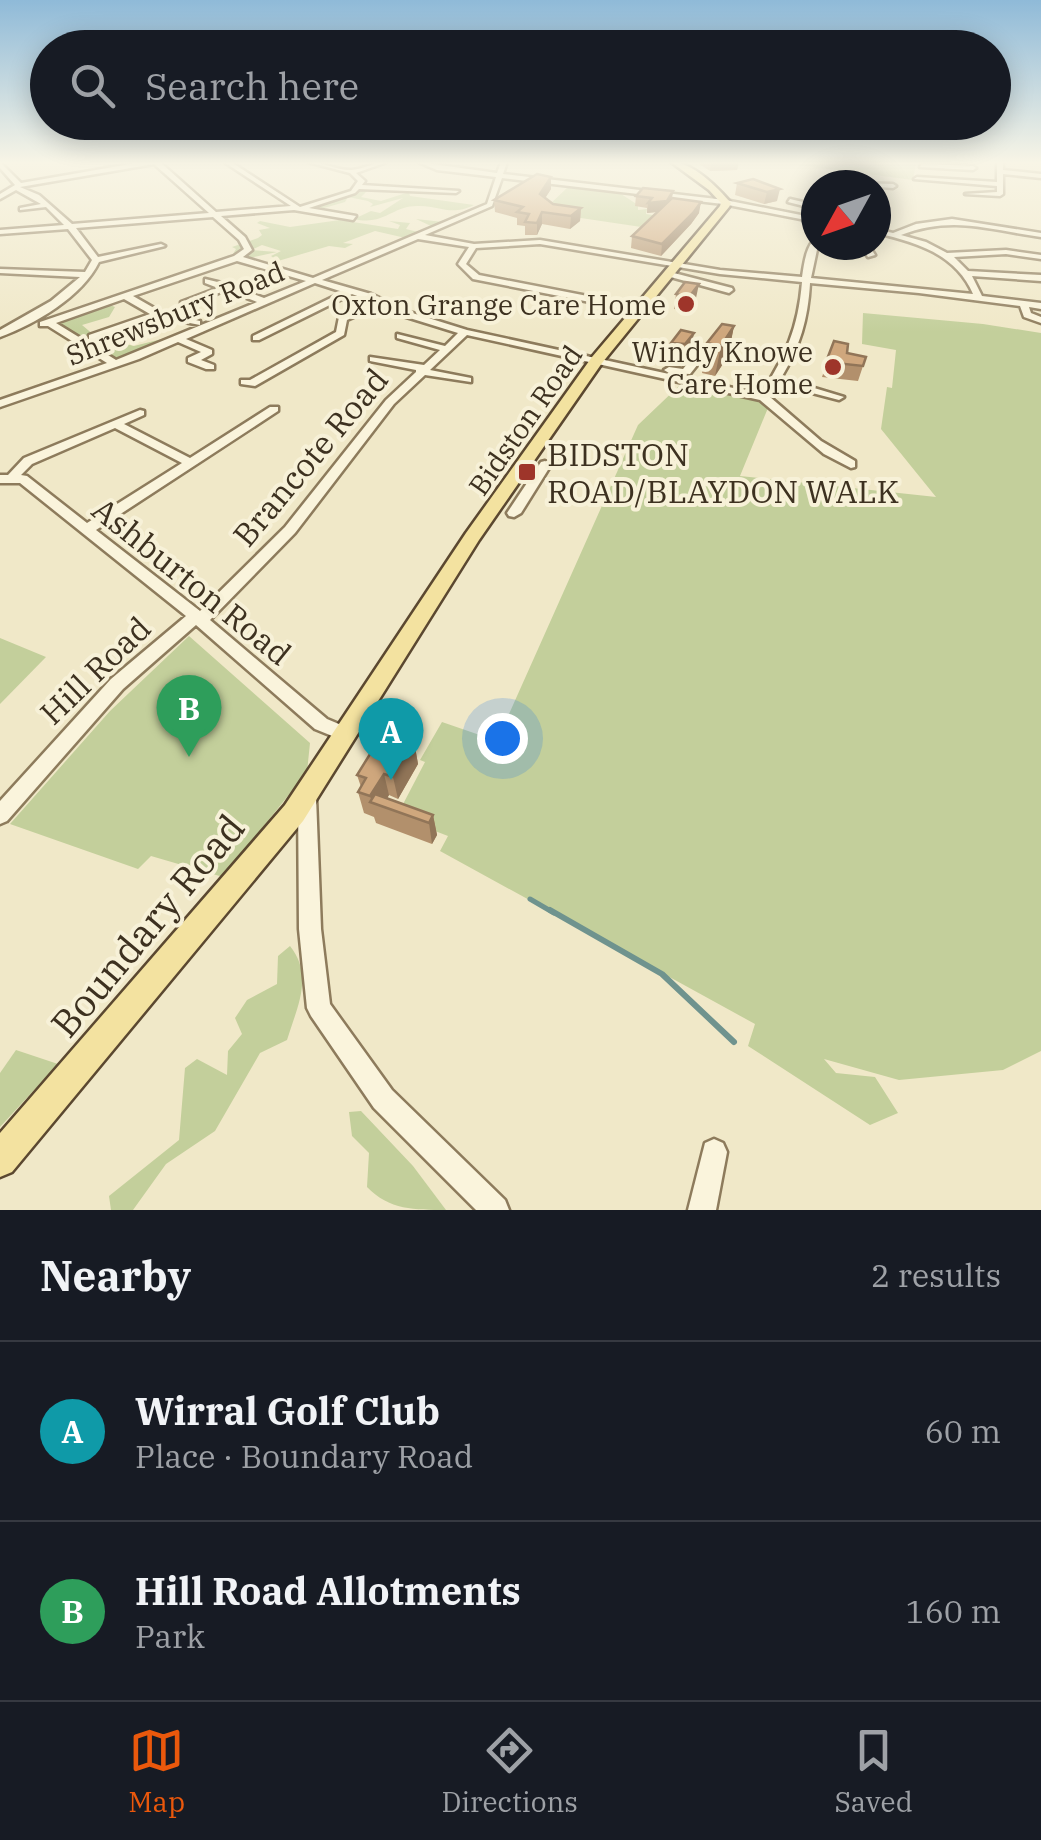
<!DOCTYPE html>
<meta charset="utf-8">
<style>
:root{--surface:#171b24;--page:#242831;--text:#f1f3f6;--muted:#9ea1a6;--line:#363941;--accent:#ea580c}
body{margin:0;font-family:"IBM Plex Serif",serif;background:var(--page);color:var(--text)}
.compass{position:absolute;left:801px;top:170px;width:90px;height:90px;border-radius:50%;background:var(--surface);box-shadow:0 5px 25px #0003;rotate:230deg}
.you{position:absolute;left:502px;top:738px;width:35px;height:35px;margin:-25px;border:8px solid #fff;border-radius:50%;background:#1a73e8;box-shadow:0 0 0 15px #1a73e833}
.badge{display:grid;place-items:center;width:65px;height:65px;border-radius:50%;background:var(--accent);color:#fff;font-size:32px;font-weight:700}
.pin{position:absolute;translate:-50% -82px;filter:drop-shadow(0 2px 5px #0008)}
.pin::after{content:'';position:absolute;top:52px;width:35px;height:30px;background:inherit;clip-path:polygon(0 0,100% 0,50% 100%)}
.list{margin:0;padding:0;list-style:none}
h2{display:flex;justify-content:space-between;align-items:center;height:130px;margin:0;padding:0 40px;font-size:42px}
h2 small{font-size:32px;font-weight:400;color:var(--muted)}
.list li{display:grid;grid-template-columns:65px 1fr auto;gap:30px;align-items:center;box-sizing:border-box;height:180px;padding:0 40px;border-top:2px solid var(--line)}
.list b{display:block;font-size:38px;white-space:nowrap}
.list p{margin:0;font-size:32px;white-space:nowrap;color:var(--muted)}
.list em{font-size:32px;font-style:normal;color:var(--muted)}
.icon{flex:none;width:55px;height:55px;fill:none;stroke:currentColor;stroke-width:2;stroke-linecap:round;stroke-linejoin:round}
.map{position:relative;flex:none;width:1041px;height:1210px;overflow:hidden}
.search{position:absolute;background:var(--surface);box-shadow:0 5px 25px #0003;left:30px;right:30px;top:30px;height:110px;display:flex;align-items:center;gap:25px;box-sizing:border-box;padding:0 35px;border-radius:55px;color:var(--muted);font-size:38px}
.sheet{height:490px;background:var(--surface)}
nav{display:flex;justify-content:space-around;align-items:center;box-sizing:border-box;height:140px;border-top:2px solid var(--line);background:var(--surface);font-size:28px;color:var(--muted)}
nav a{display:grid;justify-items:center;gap:5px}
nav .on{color:var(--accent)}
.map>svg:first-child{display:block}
.green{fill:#c3cf9b}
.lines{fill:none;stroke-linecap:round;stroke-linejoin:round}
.stream-far1{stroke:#6f938e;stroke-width:5}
.stream{stroke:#6f938e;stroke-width:6}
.minor-casing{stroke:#8d7b5c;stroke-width:5}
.major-casing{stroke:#5b4830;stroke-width:5}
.minor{fill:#faf4dc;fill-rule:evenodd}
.major{fill:#f3e2a0;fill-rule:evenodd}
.wall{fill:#b2906c}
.shaded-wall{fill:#917558}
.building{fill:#cfa77d;stroke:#917558;stroke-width:2.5}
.poi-dot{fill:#9e352a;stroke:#f7f1d8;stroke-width:4}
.labels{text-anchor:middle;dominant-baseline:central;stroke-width:8;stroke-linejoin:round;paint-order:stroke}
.far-poi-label{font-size:28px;fill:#3d3120;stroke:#f7f1d8;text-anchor:end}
.far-street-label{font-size:28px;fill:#3d3120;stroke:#f7f1d8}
.poi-label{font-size:32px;fill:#3d3120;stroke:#f7f1d8;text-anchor:start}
.street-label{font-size:32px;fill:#3d3120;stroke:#f7f1d8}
.near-street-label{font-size:38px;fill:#3d3120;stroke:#f7f1d8}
</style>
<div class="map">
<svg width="1041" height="1210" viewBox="0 0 1041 1210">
<rect width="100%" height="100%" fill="#f0e8c8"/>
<!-- green -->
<g class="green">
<path d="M775 162H854L852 171 857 162H916L913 180Z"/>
<path d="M367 183 380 188 367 191 361 197 381 201 409 192 410 196 474 205C449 217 441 205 417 206 392 206 384 226 354 219L371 211 380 213 403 198 370 207 373 204 368 201 348 197 345 202 317 210 296 207 333 203 331 200 358 185 361 189 369 188 364 184Z"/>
<path d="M568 187 621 194 638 205V210L647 209 646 214 659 216 648 228 554 214 547 207Z"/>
<path d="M456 214 463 216 410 239 375 231 343 243 353 244 345 248 329 246 278 261 271 256 281 251 262 245 251 250 277 252 245 259 247 252 233 254 236 249 232 247 258 238 262 235 259 230 270 228 257 223 260 221 290 227 340 220 398 229 400 225 389 221 410 223 406 229 418 232 431 226 416 219 443 222Z"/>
<path d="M110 305 115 307 109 317 82 325 107 346 118 342 134 346 174 336 119 360 53 325Z"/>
<path d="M863 313 983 324 1041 333V1051L1003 1070 899 1080 824 1059 836 1073 875 1077 898 1113 870 1125 748 1046 755 1024 440 851 448 836 409 821 401 808 425 762 420 760 442 722 497 741 638 425 682 383 770 403 740 476 936 497 881 429 887 387 892 388 896 350 862 344Z"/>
<path d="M189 636 310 743 307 772 223 877 151 856 138 869 10 824 110 711Z"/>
<path d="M0 638 46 657 0 704Z"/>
<path d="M290 946C314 976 297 1007 287 1040L260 1053 215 1131 166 1164 133 1210H111L109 1196 179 1140 185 1068 197 1059 227 1075 228 1051 242 1034 235 1018 247 1000 277 984 278 956Z"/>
<path d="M16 1050 58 1064 0 1127V1073Z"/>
<path d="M361 1111 413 1166 446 1210C415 1210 389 1210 367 1187L369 1153 352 1136 349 1112Z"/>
</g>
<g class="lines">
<!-- stream-far1 -->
<path class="stream-far1" d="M530 899 554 913"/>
<!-- stream -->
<path class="stream" d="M550 910 662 974 734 1042"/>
<defs>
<g id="minor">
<path d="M0 162 21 183 142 162H160L216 212 291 206 224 162H231L300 207 351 191 358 181 350 173 308 162C323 162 338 171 352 170 364 169 374 162 387 162L356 173 365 181 362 185 459 191 456 193 359 189 355 193 309 208 356 216 353 220 294 210 221 216 245 237 252 250 243 257 313 278 487 204 496 177 437 170 418 162 497 173 501 162H507L503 174 725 200 816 218V222L723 204 502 178 492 206 425 235 474 244 540 240 720 270 802 277C804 264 806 246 816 238L818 245 811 278 973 294C956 254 916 242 876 233V229L893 233 916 224 952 219 1041 233V237C989 230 953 215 901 235L926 242 947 253 1006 250 1041 255V259L1006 254 954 257 968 271 1041 275V281L972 276 982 296 1041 303V309L1029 307 1031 313 1041 317V323L1024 317 1020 306 919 293 810 283C808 319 800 347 781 378L844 397 839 400 778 384 770 397 821 441 855 461V467L851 468 824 454 760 400 467 335 430 370 471 378V382L425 375 394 404 295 533 210 620 327 719 353 730 356 735 353 740 347 742 315 729 196 625 123 689 7 821 0 824V801L111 679 186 616 20 483H0V475H8L24 458 140 410 144 411V415L124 424 190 458 270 407H278V411L96 530 200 611 285 527 386 400 416 372V370L370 361V357L424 365 440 350 397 338V334L445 346 458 333 400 315 380 305 347 320 344 335 255 386 241 384V380H250L336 332 339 317 373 302 352 294 259 340H253V336L343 292 315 283 186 339 212 350V354L201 360 214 365V369H206L188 362V358L201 352 178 342 139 359 0 407V400L107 363 48 326H40V322L234 256 244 249 239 240 213 217 76 228 98 257 161 244 165 246 99 262C82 297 35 324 0 337V330L51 301 80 277 0 273V269L85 272 92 260 68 229 0 234V230L64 225 46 207 20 210V208L41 204 16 190 0 199V194L15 185 0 168ZM154 164 209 213 72 224 39 195 20 187ZM418 239 469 247 458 264 473 279 641 312 644 311V307L479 275 466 264 476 248 540 244 720 274 802 282C798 329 786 355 761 394L467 330 406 311 371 294 322 280ZM237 261 306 281 264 298 230 285 205 279V283L218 288 181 302V306H187L226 290 257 302 116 360 56 323 124 299 150 314 89 335V339H95L159 317 200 325V321L161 312 133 296ZM115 428 182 463 87 523 27 476 21 475 32 464Z"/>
<path d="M997 162H1003V170L1041 174V178L1003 174V194L1000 196 965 194 997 192V186L914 179 917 177 997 182Z"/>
<path d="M922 164 973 166 976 168 973 170 920 167Z"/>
<path d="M855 183 893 184 896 186 893 188 852 185Z"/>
<path d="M790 199 816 205V209L788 202Z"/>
<path d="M843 245 870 247 875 255 868 257 864 251Z"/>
<path d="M670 272 732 288 733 290 729 293 667 276V272Z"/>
<path d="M697 352 706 354 690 374 669 373 664 370 669 367 683 369Z"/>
<path d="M545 461 551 465 521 513 514 517 509 516 507 513 541 462Z"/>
<path d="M307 789 314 791 316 797 321 929 330 1004 392 1090 505 1200 509 1210H476L374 1108 311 1016 307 1008 299 929 298 797 300 791Z"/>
<path d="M714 1139 723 1143 727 1152 716 1210H688L705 1143Z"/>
</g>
<path id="major" d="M671 162C693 162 717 187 731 203L729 207 602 363 479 540 303 821 12 1172 0 1177V1133L285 805 466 533 592 357 720 206 721 203 709 190Z"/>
</defs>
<!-- minor casing -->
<use href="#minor" class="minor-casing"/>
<!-- major casing -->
<use href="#major" class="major-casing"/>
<!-- minor -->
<use href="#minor" class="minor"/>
<!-- major -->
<use href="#major" class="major"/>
</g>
<!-- wall -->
<g class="wall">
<path d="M696 162H739L737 170 710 171Z"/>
<path d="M753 179 777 201 764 204 735 195 737 183Z"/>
<path d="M551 189 545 198 553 204 581 208 580 221 570 229 542 224 537 235H525V226L517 225V218L495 212 494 200Z"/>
<path d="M673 191 672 199 699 213 691 224 661 256 631 248 632 236 657 212 647 213V208L635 206 636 196Z"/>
<path d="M676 294 696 298 687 311 674 309Z"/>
<path d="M734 326 728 356 715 376 702 373 707 343Z"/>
<path d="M681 330 690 354 681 365 667 364 671 343Z"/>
<path d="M834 341 847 353 866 357 858 381 822 377Z"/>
<path d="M417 742 415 747 418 764 398 799 389 795 387 798 433 815 437 835 432 844 376 823 374 817 364 813 358 792 361 787 357 775Z"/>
</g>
<!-- shaded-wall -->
<g class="shaded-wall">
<path d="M711 162H739L737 170 710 171Z"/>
<path d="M551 177V189L540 206V194Z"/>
<path d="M780 189 777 201 764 204 767 192Z"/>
<path d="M673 191 671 202 665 211 647 213 648 203Z"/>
<path d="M701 202 699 213 691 224 661 256 662 244Z"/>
<path d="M581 208 580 221 570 229 571 216Z"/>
<path d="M542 212V224L537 235V223Z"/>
<path d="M699 284 696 298 687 311 689 297Z"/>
<path d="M734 326 728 356 715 376 721 346Z"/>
<path d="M694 333 690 354 681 365 685 344Z"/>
<path d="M413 720 417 742 415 747 418 764 398 799 393 777 403 738Z"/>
<path d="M384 774 389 795 383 806 372 802 370 796Z"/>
<path d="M433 815 437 835 432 844 429 823Z"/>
</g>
<!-- building -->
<g class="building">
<path d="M537 174 551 177 540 194 553 204 581 208 571 216 542 212 537 223 525 222 529 214 517 212 523 207 494 200Z"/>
<path d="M753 179 780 189 767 192 737 183Z"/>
<path d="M643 188 673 191 667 201 648 203 652 198 636 196Z"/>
<path d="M672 198 701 202 693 213 662 244 632 236Z"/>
<path d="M685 282 699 284 689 297 676 294Z"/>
<path d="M722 324 734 326 721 346 707 343Z"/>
<path d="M681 330 694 333 685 344 671 343Z"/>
<path d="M834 341 848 344 847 353 866 357 863 366 826 362Z"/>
<path d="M395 714 413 720 403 738 414 742 393 777 384 774 370 796 358 792 366 778 357 775Z"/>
<path d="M375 794 433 815 429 823 370 802Z"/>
</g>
<!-- sky -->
<linearGradient id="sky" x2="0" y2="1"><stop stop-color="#8fbad8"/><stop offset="0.49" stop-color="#f8f5e6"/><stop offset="1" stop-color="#f8f5e6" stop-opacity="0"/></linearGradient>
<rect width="1041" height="332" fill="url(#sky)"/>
<!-- markers -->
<g class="poi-dot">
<circle cx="686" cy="304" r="10"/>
<circle cx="833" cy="367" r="10"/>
<rect x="517" y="462" width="20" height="20" rx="5"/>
</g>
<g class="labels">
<!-- far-poi labels -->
<g class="far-poi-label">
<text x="666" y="304">Oxton Grange Care Home</text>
<text x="813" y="351">Windy Knowe<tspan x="813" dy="32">Care Home</tspan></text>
</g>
<!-- far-street labels -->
<g class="far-street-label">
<text transform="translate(175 313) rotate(-22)">Shrewsbury Road</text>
<text transform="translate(525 420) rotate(-55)">Bidston Road</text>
</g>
<!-- poi labels -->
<g class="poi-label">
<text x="547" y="454">BIDSTON<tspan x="547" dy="37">ROAD/BLAYDON WALK</tspan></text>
</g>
<!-- street labels -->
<g class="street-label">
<text transform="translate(310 457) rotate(-50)">Brancote Road</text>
<text transform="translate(192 581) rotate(39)">Ashburton Road</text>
<text transform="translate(95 670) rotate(-44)">Hill Road</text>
</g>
<!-- near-street labels -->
<g class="near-street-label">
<text transform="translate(147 925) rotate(-50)">Boundary Road</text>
</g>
</g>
</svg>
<svg class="compass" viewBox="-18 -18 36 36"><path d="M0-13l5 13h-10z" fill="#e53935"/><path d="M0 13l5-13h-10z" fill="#9ea1a6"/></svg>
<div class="you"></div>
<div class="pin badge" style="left:391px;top:780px;background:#0f9aa8">A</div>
<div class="pin badge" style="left:189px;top:757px;background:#2e9e5b">B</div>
<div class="search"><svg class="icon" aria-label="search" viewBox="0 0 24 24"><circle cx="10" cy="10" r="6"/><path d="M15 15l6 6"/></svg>Search here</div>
</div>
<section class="sheet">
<h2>Nearby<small>2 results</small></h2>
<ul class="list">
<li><span class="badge" style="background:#0f9aa8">A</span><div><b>Wirral Golf Club</b><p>Place · Boundary Road</p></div><em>60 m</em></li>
<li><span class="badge" style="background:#2e9e5b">B</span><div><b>Hill Road Allotments</b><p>Park</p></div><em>160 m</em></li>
</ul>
</section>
<nav>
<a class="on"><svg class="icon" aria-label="map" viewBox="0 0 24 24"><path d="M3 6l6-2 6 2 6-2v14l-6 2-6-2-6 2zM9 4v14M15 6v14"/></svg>Map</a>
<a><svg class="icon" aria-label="directions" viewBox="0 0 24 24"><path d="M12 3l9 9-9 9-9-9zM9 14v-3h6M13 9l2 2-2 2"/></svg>Directions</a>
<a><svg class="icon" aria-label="saved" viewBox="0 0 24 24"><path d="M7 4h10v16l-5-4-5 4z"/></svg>Saved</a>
</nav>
